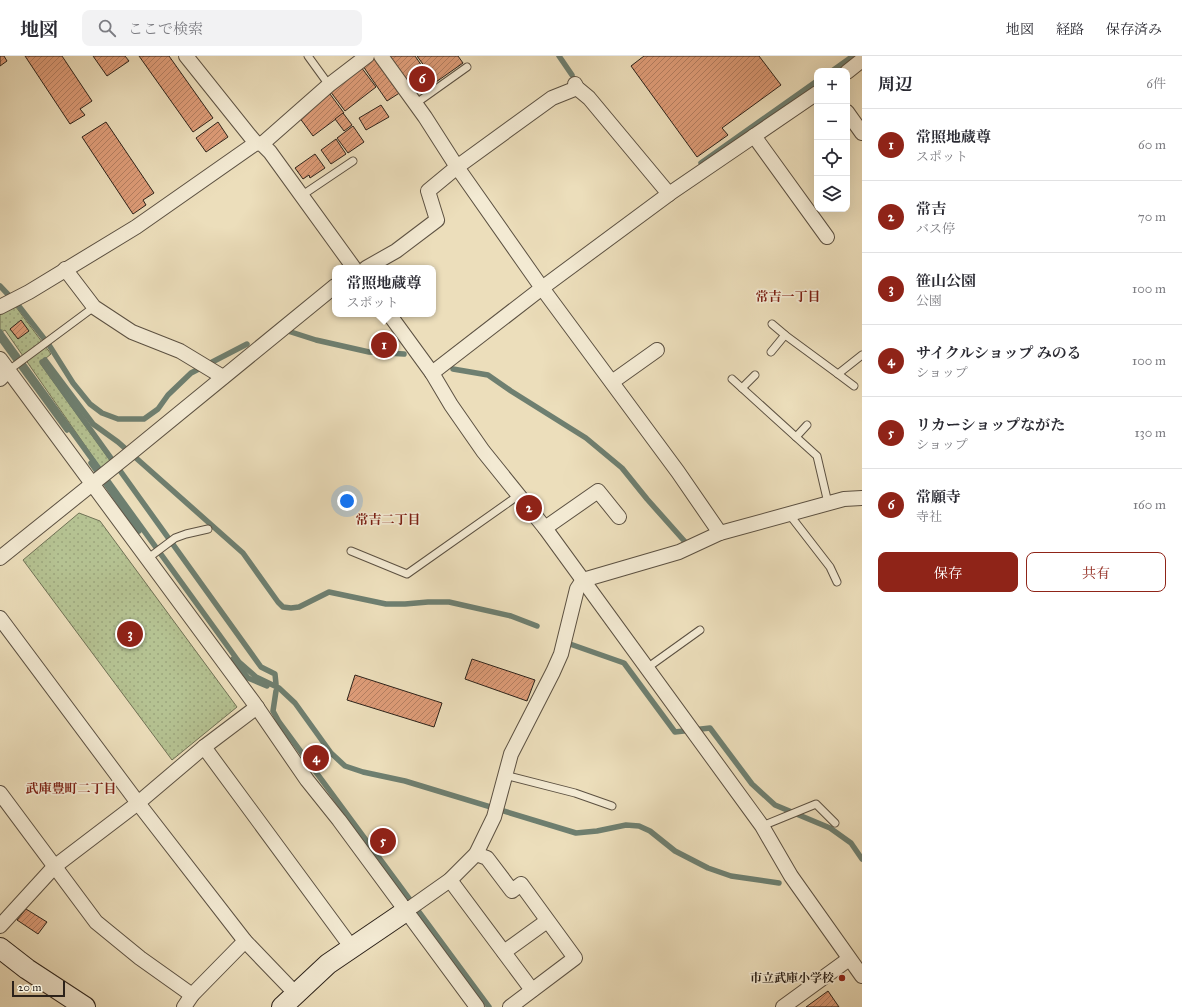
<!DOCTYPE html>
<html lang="ja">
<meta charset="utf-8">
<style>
:root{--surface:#fff;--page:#f2f2f3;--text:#2b2b33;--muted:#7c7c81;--line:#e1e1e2;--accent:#8f2418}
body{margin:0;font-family:"IM FELL Great Primer","Noto Serif JP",serif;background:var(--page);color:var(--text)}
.controls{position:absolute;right:12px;top:12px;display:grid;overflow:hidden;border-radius:8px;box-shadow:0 4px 16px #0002}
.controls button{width:36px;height:36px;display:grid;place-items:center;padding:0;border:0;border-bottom:1px solid var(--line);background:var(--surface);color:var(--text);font:20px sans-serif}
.scale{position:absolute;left:12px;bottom:10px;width:53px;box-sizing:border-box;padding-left:4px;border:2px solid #2c221a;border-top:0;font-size:11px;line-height:14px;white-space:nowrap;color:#2c221a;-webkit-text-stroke:3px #f3ead3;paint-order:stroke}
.you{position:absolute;left:347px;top:445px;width:14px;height:14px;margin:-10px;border:3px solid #fff;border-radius:50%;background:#1a73e8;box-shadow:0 0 0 6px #1a73e833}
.badge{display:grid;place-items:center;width:26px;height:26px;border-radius:50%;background:var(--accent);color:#fff;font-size:13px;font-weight:700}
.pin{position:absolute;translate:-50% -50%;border:2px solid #fff;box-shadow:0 1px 4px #0006}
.popup{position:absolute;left:332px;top:209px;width:104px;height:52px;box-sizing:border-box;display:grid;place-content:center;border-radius:8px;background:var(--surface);filter:drop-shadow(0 1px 3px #0005);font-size:13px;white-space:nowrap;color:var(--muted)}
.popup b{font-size:15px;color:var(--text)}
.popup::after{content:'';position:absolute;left:50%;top:100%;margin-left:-8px;border:8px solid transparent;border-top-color:var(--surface)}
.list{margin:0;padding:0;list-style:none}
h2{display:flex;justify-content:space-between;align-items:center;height:52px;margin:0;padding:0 16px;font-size:17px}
h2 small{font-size:13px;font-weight:400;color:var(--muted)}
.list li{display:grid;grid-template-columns:26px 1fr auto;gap:12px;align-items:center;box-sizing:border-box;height:72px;padding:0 16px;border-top:1px solid var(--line)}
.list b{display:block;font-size:15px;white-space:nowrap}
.list p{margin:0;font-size:13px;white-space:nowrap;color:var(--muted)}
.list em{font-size:13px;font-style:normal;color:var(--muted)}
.actions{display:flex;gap:8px;padding:12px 16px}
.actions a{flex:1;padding:9px 0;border:1px solid var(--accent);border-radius:8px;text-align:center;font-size:14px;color:var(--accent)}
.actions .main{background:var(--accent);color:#fff}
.icon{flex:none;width:22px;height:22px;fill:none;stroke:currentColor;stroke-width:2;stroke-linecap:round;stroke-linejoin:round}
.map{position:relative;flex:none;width:862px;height:951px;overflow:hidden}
header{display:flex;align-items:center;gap:24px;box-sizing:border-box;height:56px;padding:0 20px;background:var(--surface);border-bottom:1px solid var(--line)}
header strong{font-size:19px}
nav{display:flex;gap:22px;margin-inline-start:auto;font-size:14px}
.search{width:280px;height:36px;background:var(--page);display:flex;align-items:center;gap:10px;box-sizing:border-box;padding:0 14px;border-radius:8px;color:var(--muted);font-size:15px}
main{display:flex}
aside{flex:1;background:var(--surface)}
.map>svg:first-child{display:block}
.park{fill:url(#park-dots);stroke:#707256}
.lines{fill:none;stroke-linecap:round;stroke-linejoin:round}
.stream{stroke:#6e7f70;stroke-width:5.5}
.building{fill:url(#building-hatch);stroke:#2c221a}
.lane-casing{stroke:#5c5142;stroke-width:9}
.street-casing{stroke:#5c5142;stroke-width:16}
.secondary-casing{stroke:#2c221a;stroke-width:22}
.lane{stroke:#f3ead3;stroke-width:7}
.street{stroke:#f3ead3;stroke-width:14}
.secondary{stroke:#f3ead3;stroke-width:20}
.poi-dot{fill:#8f2418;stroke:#f3ead3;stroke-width:1.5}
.labels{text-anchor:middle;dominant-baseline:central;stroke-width:3.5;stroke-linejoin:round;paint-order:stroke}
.poi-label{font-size:12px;font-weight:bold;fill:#2c221a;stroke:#f3ead3;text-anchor:end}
.neighbourhood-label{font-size:13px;font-weight:bold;fill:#7a1f14;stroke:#f3ead3}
</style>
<header>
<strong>地図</strong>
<div class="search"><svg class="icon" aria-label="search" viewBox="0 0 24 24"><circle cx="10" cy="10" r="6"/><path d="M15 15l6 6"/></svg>ここで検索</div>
<nav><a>地図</a><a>経路</a><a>保存済み</a></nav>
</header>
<main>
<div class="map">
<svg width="862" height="951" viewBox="0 0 862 951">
<defs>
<pattern id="park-dots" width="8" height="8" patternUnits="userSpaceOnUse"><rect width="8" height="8" fill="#b5c292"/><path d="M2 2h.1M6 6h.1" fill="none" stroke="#9ca67d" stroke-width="1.8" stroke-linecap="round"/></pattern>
<pattern id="building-hatch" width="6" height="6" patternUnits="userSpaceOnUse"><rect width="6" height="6" fill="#de9c78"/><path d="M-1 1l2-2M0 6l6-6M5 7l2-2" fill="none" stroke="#b47f62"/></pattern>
</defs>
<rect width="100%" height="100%" fill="#ecdebb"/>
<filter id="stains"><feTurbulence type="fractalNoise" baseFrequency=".005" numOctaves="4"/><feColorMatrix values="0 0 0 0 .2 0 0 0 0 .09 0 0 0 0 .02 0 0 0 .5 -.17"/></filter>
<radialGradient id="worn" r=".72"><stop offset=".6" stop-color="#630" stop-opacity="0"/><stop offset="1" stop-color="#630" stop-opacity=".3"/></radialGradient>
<!-- park -->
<g class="park">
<path d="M16 251 51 298 40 307 111 406 102 414 5 274 0 277V258Z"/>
<path d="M79 457 100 465 237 651 172 704 23 504Z"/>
</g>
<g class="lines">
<!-- stream -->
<g class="stream">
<path d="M559 0 572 19"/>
<path d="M832 15 853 0"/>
<path d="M701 107 817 25"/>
<path d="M0 230 18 249 49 289 73 327 90 348 102 357 118 363H144L158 353 168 339 191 317 247 288"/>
<path d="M0 276 239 606 256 621 279 632 295 647 331 697 345 710 363 716 405 725 576 777 597 775 626 769 639 770 650 775 675 795 708 812 731 820 779 827"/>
<path d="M291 276 316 284 369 296 404 298"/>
<path d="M0 282 67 374"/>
<path d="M45 304 93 368 118 386 243 497 278 546 283 551 291 552 299 551 329 536 386 548H405L428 546H449L511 560 537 570"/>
<path d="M42 306 261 611 275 618 276 628"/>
<path d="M453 313 488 319 511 335 586 382 622 412 647 443 687 488 691 487"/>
<path d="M91 407 139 475"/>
<path d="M570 588 624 607 675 676 710 672 752 728 775 749 830 772 851 787 862 803"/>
<path d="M233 603 248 622 267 630"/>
<path d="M276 635 273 655 279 666 489 951"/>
</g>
</g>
<!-- building -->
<g class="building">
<path d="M0 0H4L7 5 0 10Z"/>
<path d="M25 0H62L92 45 80 53 85 59 70 68Z"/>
<path d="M93 0H125L129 5 107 20Z"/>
<path d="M139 0H169L213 62 193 76Z"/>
<path d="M390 0H415L424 13 407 25Z"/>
<path d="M417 0H458L463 7 436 26Z"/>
<path d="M644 0H759L781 29 722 72 728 79 697 101 631 10Z"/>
<path d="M377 1 401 36 387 45 363 10Z"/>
<path d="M361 11 376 31 345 55 330 35Z"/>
<path d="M426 25 428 29 422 33 419 29Z"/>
<path d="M330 38 344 57 313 80 299 61Z"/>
<path d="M381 49 389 61 366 74 359 62Z"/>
<path d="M343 57 352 69 344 75 335 63Z"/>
<path d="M106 66 154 137 143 144 146 149 133 158 82 81Z"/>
<path d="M218 66 228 81 206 96 196 82Z"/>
<path d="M353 70 364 86 348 97 337 82Z"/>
<path d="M336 83 346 98 331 108 321 94Z"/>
<path d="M315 98 325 112 310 122 309 119 303 123 295 112Z"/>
<path d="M21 264 29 275 18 283 10 273Z"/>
<path d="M472 603 535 624 527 645 465 623Z"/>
<path d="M355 619 442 647 434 671 347 644Z"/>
<path d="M26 853 47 866 38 878 17 864Z"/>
<path d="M828 935 839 951H806Z"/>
</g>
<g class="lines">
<defs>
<g id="lane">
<path d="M308 0 329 29"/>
<path d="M415 48 467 11"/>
<path d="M301 140 353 105"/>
<path d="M772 268 785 279 838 318 862 299"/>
<path d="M771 296 785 279"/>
<path d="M9 314 94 251"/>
<path d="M838 318 854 330"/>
<path d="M732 323 817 400 828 447"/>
<path d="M742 332 755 319"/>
<path d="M796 381 807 369"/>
<path d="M789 458 830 511 837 526"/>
<path d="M351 495 407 518 519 439"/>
<path d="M147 503 175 482 186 478 208 473"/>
<path d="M647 612 700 574"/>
<path d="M505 719 575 737 612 750"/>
<path d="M762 770 816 748 835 767"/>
</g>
<g id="street">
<path d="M186 0 250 80 256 87 262 88 270 96 354 212"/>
<path d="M381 0 425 61 457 111 542 232 678 416 720 477"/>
<path d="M847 16 862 4"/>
<path d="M575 28 577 32 589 42 669 138"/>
<path d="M847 56 862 77"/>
<path d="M754 80 827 181"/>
<path d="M262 88 329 29 367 0"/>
<path d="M366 212 396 195 437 164 428 135 457 111 552 42 577 32"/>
<path d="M65 213 94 251 132 276 180 295 223 321"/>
<path d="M0 251 29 236 136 171 256 87"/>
<path d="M389 258 432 317 451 349 483 395 545 472 762 770 791 820 862 920"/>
<path d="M0 303 254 647 307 724 339 764 477 951"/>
<path d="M432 317 542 232 669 138 817 37"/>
<path d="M0 323 9 314"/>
<path d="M612 326 657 294"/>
<path d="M545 472 598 435 619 461"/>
<path d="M0 502 127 400 335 230"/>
<path d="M0 562 138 747 245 885 296 938"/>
<path d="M204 691 352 892"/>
<path d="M0 737 96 866 140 902 192 939"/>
<path d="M476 798 487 802 512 835 521 828 575 902 510 951"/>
<path d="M450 824 532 934"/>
<path d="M406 855 450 824 476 798 494 761 511 698 553 616 561 598 577 533 583 524 679 496 720 477 844 443 862 442"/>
<path d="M0 870 54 811 138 747 204 691 257 651"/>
<path d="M504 896 547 865"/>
<path d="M184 951 192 939 245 885"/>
<path d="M783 951 849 903"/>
</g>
<g id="secondary">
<path d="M0 892 27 913 85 951"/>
<path d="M282 951 328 908 406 855"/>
</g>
</defs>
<!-- lane casing -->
<use href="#lane" class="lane-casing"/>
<!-- street casing -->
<use href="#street" class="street-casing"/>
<!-- secondary casing -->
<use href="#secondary" class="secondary-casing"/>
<!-- lane -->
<use href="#lane" class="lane"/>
<!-- street -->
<use href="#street" class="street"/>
<!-- secondary -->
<use href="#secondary" class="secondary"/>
</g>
<!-- markers -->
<circle class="poi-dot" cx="842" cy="922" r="4"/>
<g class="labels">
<!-- poi labels -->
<g class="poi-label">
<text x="834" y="922">市立武庫小学校</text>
</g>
<!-- neighbourhood labels -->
<g class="neighbourhood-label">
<text x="788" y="241">常吉一丁目</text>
<text x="388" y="464">常吉二丁目</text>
<text x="71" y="733">武庫豊町二丁目</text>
</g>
</g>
<rect width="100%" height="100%" filter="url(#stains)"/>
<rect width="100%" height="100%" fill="url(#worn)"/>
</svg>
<div class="controls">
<button>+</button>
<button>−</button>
<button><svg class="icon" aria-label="locate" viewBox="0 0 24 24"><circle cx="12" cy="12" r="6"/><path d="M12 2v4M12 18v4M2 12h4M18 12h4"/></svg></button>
<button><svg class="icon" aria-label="layers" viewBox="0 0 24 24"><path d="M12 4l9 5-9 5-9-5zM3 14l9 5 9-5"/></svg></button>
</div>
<div class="scale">20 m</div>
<div class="you"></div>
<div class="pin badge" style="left:384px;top:289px">1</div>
<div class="popup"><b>常照地蔵尊</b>スポット</div>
<div class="pin badge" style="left:529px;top:452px">2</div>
<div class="pin badge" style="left:130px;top:578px">3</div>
<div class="pin badge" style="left:316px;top:702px">4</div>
<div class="pin badge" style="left:383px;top:785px">5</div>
<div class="pin badge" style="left:422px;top:23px">6</div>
</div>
<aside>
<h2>周辺<small>6件</small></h2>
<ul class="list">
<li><span class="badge">1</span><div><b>常照地蔵尊</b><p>スポット</p></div><em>60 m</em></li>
<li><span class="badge">2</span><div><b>常吉</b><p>バス停</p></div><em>70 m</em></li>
<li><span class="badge">3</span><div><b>笹山公園</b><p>公園</p></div><em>100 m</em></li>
<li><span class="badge">4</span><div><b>サイクルショップ みのる</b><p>ショップ</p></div><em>100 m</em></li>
<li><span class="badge">5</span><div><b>リカーショップながた</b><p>ショップ</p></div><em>130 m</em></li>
<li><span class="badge">6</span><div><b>常願寺</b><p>寺社</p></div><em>160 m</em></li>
</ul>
<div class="actions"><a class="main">保存</a><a>共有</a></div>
</aside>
</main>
